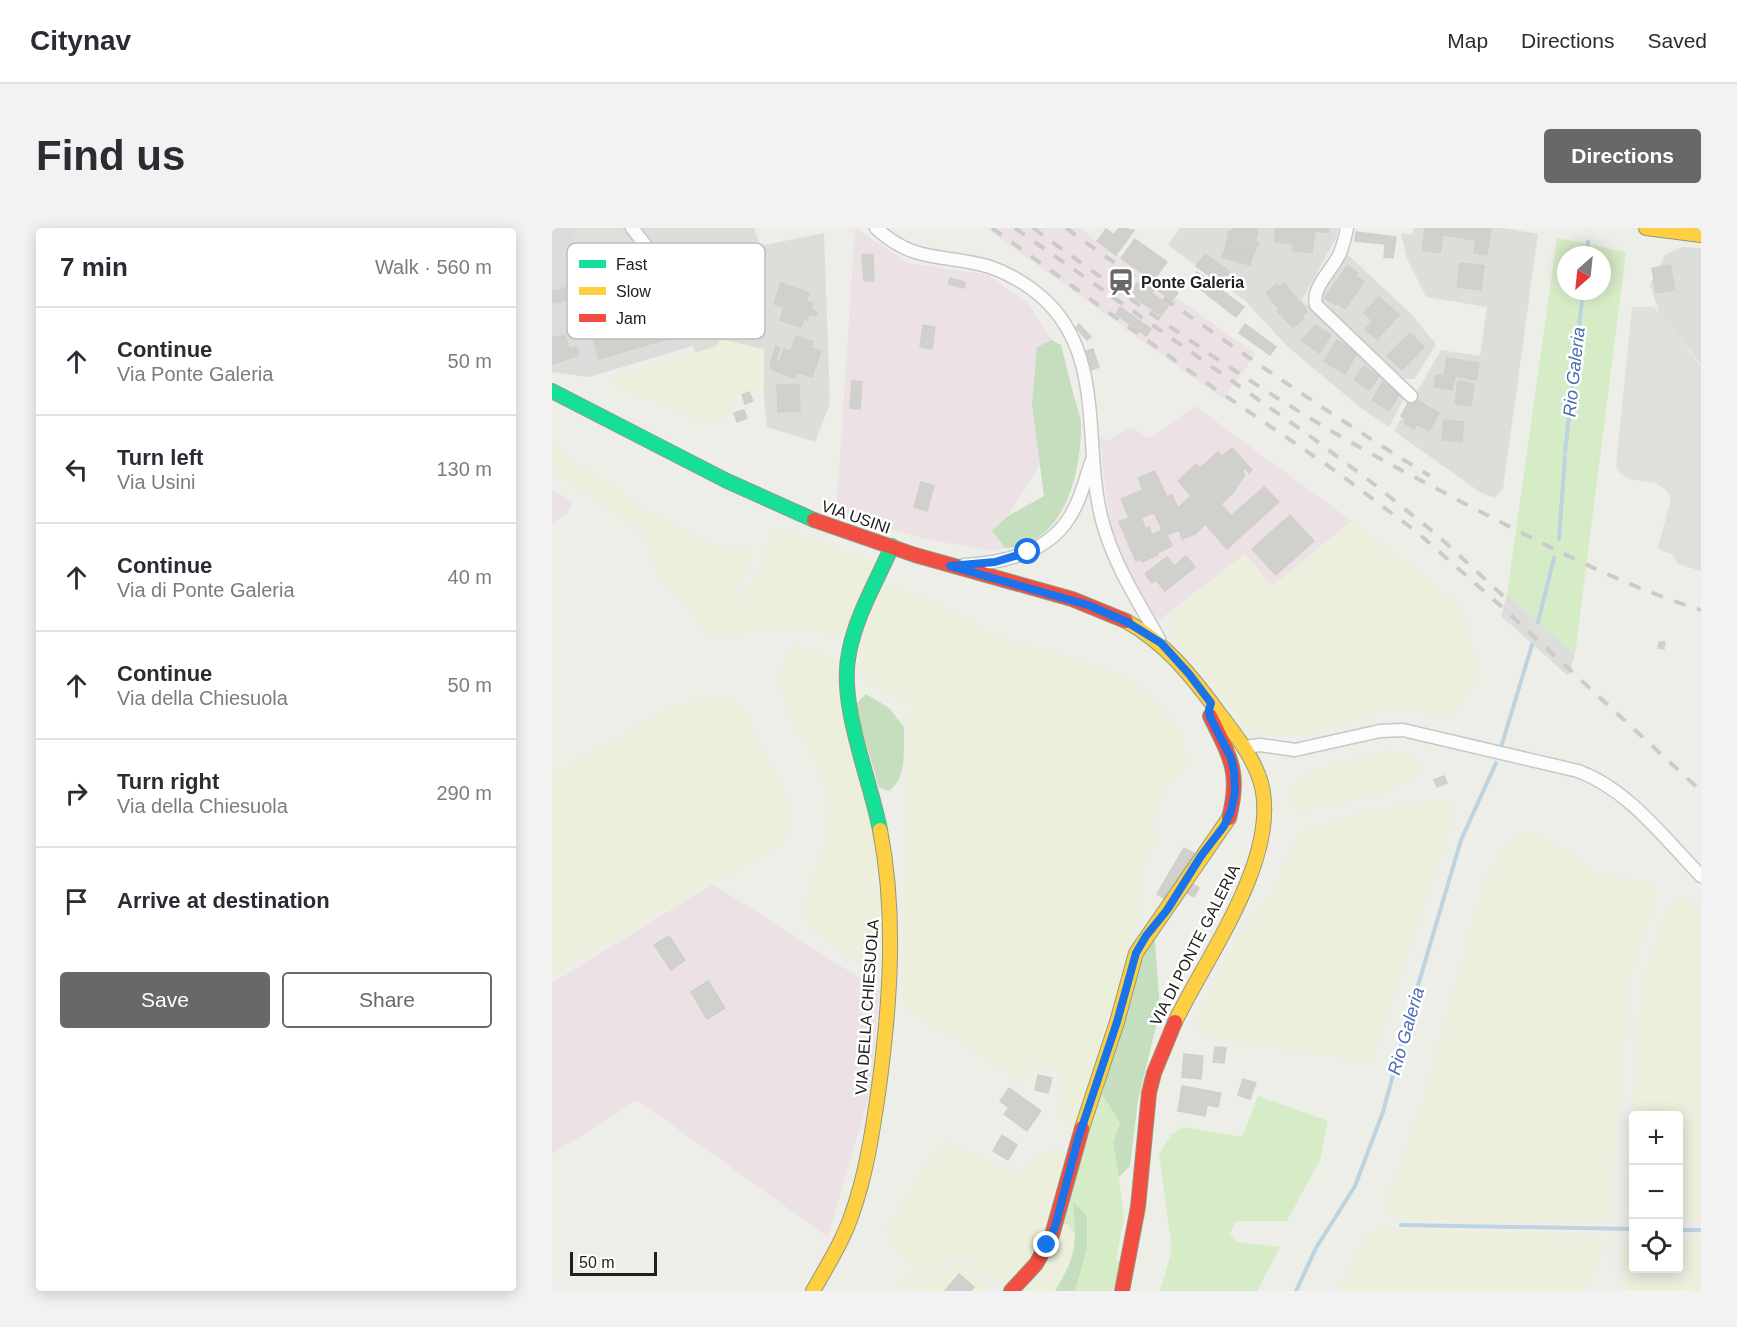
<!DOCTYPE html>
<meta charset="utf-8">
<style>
:root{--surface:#fff;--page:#f2f2f3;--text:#2b2b33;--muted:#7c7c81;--line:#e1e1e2;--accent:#686866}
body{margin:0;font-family:Arial,sans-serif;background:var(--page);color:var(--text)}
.controls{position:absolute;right:18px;bottom:18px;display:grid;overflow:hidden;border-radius:6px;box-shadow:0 3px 15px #0003}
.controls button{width:54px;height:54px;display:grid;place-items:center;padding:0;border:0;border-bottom:2px solid var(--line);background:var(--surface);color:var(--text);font:30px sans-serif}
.compass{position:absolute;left:1005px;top:18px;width:54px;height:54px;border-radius:50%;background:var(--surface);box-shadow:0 3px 15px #0003;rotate:207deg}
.scale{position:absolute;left:18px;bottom:15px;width:87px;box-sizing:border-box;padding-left:6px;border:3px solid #202020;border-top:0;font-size:16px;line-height:21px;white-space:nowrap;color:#202020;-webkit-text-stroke:4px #fff;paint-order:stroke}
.stop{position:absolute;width:18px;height:18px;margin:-14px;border:4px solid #1a73e8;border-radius:50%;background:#fff}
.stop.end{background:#1a73e8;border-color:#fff;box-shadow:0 2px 6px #0008}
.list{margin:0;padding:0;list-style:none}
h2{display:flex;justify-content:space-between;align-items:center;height:78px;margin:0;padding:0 24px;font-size:26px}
h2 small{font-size:20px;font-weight:400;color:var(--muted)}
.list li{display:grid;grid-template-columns:39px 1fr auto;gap:18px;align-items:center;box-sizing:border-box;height:108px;padding:0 24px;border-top:2px solid var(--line)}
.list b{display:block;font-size:22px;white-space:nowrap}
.list p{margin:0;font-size:20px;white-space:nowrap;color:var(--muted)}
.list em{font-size:20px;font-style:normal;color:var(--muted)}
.actions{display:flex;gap:12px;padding:18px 24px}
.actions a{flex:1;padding:14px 0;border:2px solid var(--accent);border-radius:6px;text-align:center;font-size:21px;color:var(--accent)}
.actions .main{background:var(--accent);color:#fff}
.icon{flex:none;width:33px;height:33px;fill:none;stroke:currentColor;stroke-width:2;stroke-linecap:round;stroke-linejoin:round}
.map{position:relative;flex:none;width:1149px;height:1063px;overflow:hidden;border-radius:6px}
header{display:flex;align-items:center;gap:36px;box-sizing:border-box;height:84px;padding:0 30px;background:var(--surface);border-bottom:2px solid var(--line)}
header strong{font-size:28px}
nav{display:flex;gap:33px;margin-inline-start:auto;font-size:21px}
.intro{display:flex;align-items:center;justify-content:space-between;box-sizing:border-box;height:144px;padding:0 36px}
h1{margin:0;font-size:42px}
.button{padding:15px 27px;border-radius:6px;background:var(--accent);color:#fff;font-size:21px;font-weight:700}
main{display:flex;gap:36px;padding:0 36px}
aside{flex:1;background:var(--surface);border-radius:6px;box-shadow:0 3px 15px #0003}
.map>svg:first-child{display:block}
.residential{fill:#ddddda}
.industrial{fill:#ece2e6}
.religious{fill:#dcdcda}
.farmland{fill:#ebefdc}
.grass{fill:#d5ecc7;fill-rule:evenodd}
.forest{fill:#c4debe}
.parking{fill:#dfdfdc}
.pier{fill:#dddddb}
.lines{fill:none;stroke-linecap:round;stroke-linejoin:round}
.stream{stroke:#bcd3e2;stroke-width:4}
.building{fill:#d0d0cc;stroke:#d1cfca;stroke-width:1.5;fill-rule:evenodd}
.street-casing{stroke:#c7c7c5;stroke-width:15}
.fast-casing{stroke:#939980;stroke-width:16}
.slow-casing{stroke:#939980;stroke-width:16}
.jam-casing{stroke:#939980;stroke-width:16}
.street{stroke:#fcfcfc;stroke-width:12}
.fast{stroke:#16e098;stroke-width:14}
.slow{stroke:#ffcf43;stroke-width:14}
.jam{stroke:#f24e42;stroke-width:14}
.rail{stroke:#cbcbca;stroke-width:4;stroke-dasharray:12 12;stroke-linecap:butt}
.route{stroke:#1a73e8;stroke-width:8}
.labels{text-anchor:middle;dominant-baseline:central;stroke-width:5;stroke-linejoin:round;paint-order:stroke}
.poi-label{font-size:16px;font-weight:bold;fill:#202020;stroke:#fff;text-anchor:start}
.street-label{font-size:16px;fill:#202020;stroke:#fff}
.water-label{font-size:18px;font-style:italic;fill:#4a6cb2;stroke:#fff}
.key{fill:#fff;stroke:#bcbcbc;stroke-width:1.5}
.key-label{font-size:16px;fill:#202020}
</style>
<header>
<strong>Citynav</strong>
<nav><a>Map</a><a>Directions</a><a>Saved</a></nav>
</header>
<div class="intro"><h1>Find us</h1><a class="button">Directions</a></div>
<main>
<aside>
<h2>7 min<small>Walk · 560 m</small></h2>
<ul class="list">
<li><svg class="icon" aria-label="ahead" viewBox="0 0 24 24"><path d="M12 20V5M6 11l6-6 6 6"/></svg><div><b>Continue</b><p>Via Ponte Galeria</p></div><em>50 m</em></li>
<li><svg class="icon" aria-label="left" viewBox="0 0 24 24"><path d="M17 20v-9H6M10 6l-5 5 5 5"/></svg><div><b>Turn left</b><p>Via Usini</p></div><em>130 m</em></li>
<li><svg class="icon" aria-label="ahead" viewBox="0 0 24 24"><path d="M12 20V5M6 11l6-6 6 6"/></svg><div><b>Continue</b><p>Via di Ponte Galeria</p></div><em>40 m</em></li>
<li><svg class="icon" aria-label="ahead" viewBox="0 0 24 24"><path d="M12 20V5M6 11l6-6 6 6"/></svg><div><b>Continue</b><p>Via della Chiesuola</p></div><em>50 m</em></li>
<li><svg class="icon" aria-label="right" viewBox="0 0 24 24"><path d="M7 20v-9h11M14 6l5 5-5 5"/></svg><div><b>Turn right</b><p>Via della Chiesuola</p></div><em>290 m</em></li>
<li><svg class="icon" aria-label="arrive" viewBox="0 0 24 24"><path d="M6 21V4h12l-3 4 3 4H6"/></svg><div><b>Arrive at destination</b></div></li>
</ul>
<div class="actions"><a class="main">Save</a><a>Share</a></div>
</aside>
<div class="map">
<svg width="1149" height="1063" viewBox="0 0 1149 1063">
<rect width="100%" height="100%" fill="#eeeee9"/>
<!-- residential -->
<g class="residential">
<path d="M90 0H202L208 18 272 5 278 176 263 214 215 199 210 149 211 121 166 118 143 125 119 41 202 30 208 18 129 27 100 15Z"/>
<path d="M628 0H786L784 10 750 72 853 168 837 199 806 178 733 116 692 72 616 17Z"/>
<path d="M862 0H951L986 6 951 261 942 270 928 264 842 203 889 122 928 128 935 79 874 69 855 31 849 5 860 7Z"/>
<path d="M1130 19 1149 20V136L1108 87 1098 57 1113 27Z"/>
<path d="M794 25 860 87 884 116 863 151H853L767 75 766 66Z"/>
</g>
<!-- industrial -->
<g class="industrial">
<path d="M303 0 357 35 436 47 476 75 500 112 485 119 488 236 456 288 440 303 453 320 441 323 377 312 284 286Z"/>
<path d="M434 0H527L569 30 583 11 615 34 601 53 704 126 671 171Z"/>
<path d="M643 178 800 293 720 358 693 326 606 393 581 350 558 298 550 226 546 209 558 213 562 208 580 199 597 211Z"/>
<path d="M0 262 21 274 15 286 0 296Z"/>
<path d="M161 656 328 763 318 864 276 1009 85 872 0 926V755Z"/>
</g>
<!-- religious -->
<path class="religious" d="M0 0H73L104 31 119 41 141 118 37 149 0 144Z"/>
<!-- farmland -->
<g class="farmland">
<path d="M168 111 212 121V160L187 167 178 187 158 196 60 156 67 148 165 118Z"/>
<path d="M0 215 15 230 64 259 93 284 111 290 163 319 178 318 201 324 197 343 182 368 186 372 203 353 211 337 219 304 225 300 322 335 326 341 298 400 289 408H279L264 400 204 401 176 409 160 408 149 401 137 380 113 352 106 347 94 314 89 305 77 295 0 244Z"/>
<path d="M800 293 905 375 916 398 924 439 923 454 902 486 889 487 846 480 830 482 755 507 730 508 699 505 692 499 618 402 622 397 615 387 693 326 720 358Z"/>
<path d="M332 359 346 360 376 371 444 409 537 435 579 453 600 469 630 505 635 540 616 556 600 593 605 611 586 653 591 662 586 670 587 683 570 759 523 894 517 896 511 893 504 884 509 854 504 844 498 839 485 837 470 855 355 780 350 771 355 488 363 480 311 453 305 414Z"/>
<path d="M243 417 269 424 285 438 323 616 328 697 324 749 260 700 252 687 258 654 276 612 278 574 265 536 232 476 227 448 234 426Z"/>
<path d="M168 470 185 474 196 486 205 514 230 554 239 581 237 600 228 618 0 748V547L123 477Z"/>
<path d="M839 522 866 531 869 537 862 548 834 564 749 583 741 581 736 567 740 559 764 542Z"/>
<path d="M894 571 899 575 900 591 822 826 815 834 654 809 645 800 646 790 688 703 720 666 741 617 752 602 822 582Z"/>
<path d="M979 604 1017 624 1047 648 1086 652 1103 661 1105 672 1078 748 1057 985 1044 994 847 992 833 976 870 877 934 648 962 610Z"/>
<path d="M1132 667 1149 686V993L1127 992 1126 888H1082V991H1079L1073 978 1090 754 1116 681Z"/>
<path d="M397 914 457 945H468L495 923 506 920 514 927 487 1019 473 1039 451 1059 406 1026H400L378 1051 369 1050 336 1010 335 999 387 918Z"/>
<path d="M516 996 524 1008 522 1027 503 1063H461L506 997Z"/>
<path d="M828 1000 1043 1007 1053 1015 1033 1063H784L817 1006Z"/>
<path d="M1149 1009V1063H1071V1025L1078 1010H1081L1082 1040H1126L1127 1010Z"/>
<path d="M405 1032 440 1063H350L345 1056 360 1045 369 1055 377 1052 383 1054Z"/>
</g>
<!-- grass -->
<g class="grass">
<path d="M1005 10 1074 24 1023 427 955 366ZM1014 27H1050V63H1014Z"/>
<path d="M549 867 568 895 561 916 567 949 572 992 564 1031 569 1036 560 1063H523L535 1020V986L522 975 524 1008 516 996 506 997Z"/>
<path d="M706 868 776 893 768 932 735 993H684L678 1005 685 1014 728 1019 705 1063H608L620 1022 607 926 619 907 631 899 690 909Z"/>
</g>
<!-- forest -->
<g class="forest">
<path d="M500 112 509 117C514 136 518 154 523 172 525 179 528 187 529 194 530 244 513 317 453 320L440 303 456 288 492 268 480 176 485 119Z"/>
<path d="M314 466 337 480 352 499C351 521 356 549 337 563L327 560 303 477Z"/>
<path d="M599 708 603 713 608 782 586 872 578 938 567 949 561 915 568 895 550 867 568 795Z"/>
<path d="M521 974 535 987V1020L523 1063H503C525 1026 525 1017 521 974Z"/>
</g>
<!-- parking -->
<g class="parking">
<path d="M22 0H69L81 14 82 22 23 38Z"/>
<path d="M1080 79H1102L1149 138V343L1126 336 1120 326 1110 323 1106 319 1118 276V269L1114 262 1104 255 1076 251 1068 245 1064 238Z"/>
</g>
<!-- pier -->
<path class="pier" d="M955 366 1023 427 1016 448 949 388Z"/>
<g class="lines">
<!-- stream -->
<g class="stream">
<path d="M1035 27 1036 14"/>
<path d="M1013 224 1031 63"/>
<path d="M1007 311 1013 229"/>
<path d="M986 394 1002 330"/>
<path d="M950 516 980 417"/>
<path d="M849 997 1082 1001"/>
<path d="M1126 1002H1149"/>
<path d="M744 1063 764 1020 803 958 831 884 857 788 909 612 944 535"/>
</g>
</g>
<!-- building -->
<g class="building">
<path d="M567 0 582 2 573 15 562 7Z"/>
<path d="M681 0H704V3H706L703 13 707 14 700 29 673 21 677 3 680 4Z"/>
<path d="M724 0H777L776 5 763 3 760 25 741 22V16L723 14Z"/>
<path d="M873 0 939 1 935 27 922 25 924 12 891 7 888 25 870 22Z"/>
<path d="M554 1 573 15 564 27 545 13Z"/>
<path d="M804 4 844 9 841 30 832 29 833 16 803 13Z"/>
<path d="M583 11 615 34 601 53 569 30Z"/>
<path d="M673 21 700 29 698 37 670 29Z"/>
<path d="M321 26 322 53H312L310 27Z"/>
<path d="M653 26 678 44 669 56 644 38Z"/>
<path d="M908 35 932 38 929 62 905 59Z"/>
<path d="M1118 37 1123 62 1104 65 1100 40Z"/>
<path d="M795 38 806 45 804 48 812 54 793 81 785 75 784 77 773 70Z"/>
<path d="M645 44 692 79 684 89 638 53Z"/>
<path d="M398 50 413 54 412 60 396 56Z"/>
<path d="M606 51 626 65 620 72 601 59Z"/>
<path d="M229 55 257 65 254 73 261 76 259 82 265 84 264 88 257 86 255 92 252 91 249 99 228 92 232 79 222 76Z"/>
<path d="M585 55 617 77 609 88 578 66Z"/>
<path d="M732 55 755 83 750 88 752 91 741 99 725 83 727 81 714 65 725 56 728 59Z"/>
<path d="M18 58 22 69 4 75 3 73 0 74V61L1 64Z"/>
<path d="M103 62 118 110 47 131 33 82Z"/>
<path d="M827 69 847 87 825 111 813 101 821 93 812 85Z"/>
<path d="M568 79 599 101 594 108 564 86Z"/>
<path d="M527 96 539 109 535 112 524 100Z"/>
<path d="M693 96 724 119 718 127 687 105Z"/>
<path d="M371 97 383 99 380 121 368 119Z"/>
<path d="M763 97 779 107 767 125 750 113Z"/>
<path d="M858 105 872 119 850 142 835 128Z"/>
<path d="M13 107 17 121 25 119 27 127 0 136V110Z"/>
<path d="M244 108 261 114 259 120 269 123 260 149 245 144 243 150 221 142 218 136 224 118 228 120 224 132 228 133 232 121 240 124H238Z"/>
<path d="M785 112 805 125 793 146 772 133Z"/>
<path d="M541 121 547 139 540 142 534 123Z"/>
<path d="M895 130 927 135 924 152 903 148 900 162 882 159 884 147 892 148Z"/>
<path d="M812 138 827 149 817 162 802 152Z"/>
<path d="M300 153 310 154 308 181 298 180Z"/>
<path d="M906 153 922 156 919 178 903 176Z"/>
<path d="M831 154 848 165 837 183 820 172Z"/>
<path d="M225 157H247L248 183 226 184Z"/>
<path d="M197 164 201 173 193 176 190 167Z"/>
<path d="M863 171 887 185 877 203 865 196 862 201 852 195 854 191 849 188 856 175 860 177Z"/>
<path d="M192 182 195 190 185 194 182 185Z"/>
<path d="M892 192 912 194 910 214 890 212Z"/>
<path d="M680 220 700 242 697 245 693 240 690 243 693 246 681 265 669 276 679 288 712 259 727 274 675 321 653 296 643 306 630 311 627 302 615 307 620 318 605 325 606 327 590 334 589 331 584 333 567 294 577 290 569 271 591 262 586 250 603 243 615 269 620 267 626 280 639 268 626 253 644 236 648 240 666 224 670 228ZM602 284 610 302 600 307 597 299 594 301 589 290Z"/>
<path d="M369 254 382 258 375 283 362 279Z"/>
<path d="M738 287 762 313 724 347 700 321Z"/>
<path d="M634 328 643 339 613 363 604 352 600 355 593 346 615 329 622 338Z"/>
<path d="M1107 414H1113L1112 421 1106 420Z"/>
<path d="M892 548 895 555 885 559 882 552Z"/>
<path d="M632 620 642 625 615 672 605 666Z"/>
<path d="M638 654 647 660 642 669 632 663Z"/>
<path d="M117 708 133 732 119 742 102 717Z"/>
<path d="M156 753 173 780 155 791 139 764Z"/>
<path d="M663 819 674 820 672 835 661 834Z"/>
<path d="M632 826 651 828 649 851 630 849Z"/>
<path d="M486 847 500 850 496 865 483 862Z"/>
<path d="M691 851 704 855 698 871 686 867Z"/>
<path d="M630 858 669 865 666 879 655 877 653 888 626 883Z"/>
<path d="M457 860 489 883 475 903 452 886 457 880 448 873Z"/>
<path d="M450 907 465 917 456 932 441 923Z"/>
<path d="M407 1046 422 1059 419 1063H393Z"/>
</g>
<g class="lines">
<defs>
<g id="street">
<path d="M80 0 95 19"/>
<path d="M324 0C364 37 393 25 438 39 459 46 481 60 496 75 553 132 531 221 550 292 561 335 586 373 607 411"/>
<path d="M795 0C793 9 791 19 787 27 780 42 759 60 764 77L859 168"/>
<path d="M412 337C451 335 495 325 517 290 528 273 533 253 539 234"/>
<path d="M692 519 708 517 743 522 828 503 851 502 1026 543C1076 561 1113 611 1149 648"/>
</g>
<g id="fast">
<path d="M0 163 175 253 262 292"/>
<path d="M328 602C318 550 286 476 297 425 304 387 325 353 340 318"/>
</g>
<g id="slow">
<path d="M1094 0 1149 7"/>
<path d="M574 393C613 415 638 446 664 481 681 504 701 527 709 555 729 629 654 729 623 794"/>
<path d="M530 900 565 794 584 725 677 590"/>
<path d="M261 1063C275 1038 291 1013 300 986 314 947 320 906 326 866 338 779 345 688 328 602"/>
</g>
<g id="jam">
<path d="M262 292 363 327 520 371 574 393"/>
<path d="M658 488C678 529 689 544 677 590"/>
<path d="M459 1063 484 1036 500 1007 530 900"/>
<path d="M570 1063 586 979 597 865 602 845 623 794"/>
</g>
</defs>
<!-- street casing -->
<use href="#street" class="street-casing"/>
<!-- fast casing -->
<use href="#fast" class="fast-casing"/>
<!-- slow casing -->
<use href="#slow" class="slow-casing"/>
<!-- jam casing -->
<use href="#jam" class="jam-casing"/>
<!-- street -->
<use href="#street" class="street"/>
<!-- fast -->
<use href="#fast" class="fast"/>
<!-- slow -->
<use href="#slow" class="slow"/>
<!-- jam -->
<use href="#jam" class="jam"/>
<!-- rail -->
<g class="rail">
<path d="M440 0 646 149 785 244 866 305 951 380 1149 563"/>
<path d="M463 0 758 208 823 257 884 306 960 376"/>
<path d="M481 0C564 60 647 122 735 176 798 216 864 250 929 284 1001 321 1072 358 1149 382"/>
<path d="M514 0C634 86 752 171 878 248"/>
</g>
</g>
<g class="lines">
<!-- route -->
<path class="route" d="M476 324 443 334 398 338 536 377 575 394 609 415 637 446 659 475 657 482 658 489 679 530 682 543 683 564 679 583 672 598 649 628 615 682 594 708 584 725 565 794 526 911 503 999 495 1017"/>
</g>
<!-- icons -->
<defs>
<symbol id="station-bare" viewBox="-9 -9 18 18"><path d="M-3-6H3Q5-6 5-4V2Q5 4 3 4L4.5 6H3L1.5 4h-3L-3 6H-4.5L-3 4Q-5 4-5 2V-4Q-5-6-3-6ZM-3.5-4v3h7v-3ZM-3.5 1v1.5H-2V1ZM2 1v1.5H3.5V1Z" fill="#686866" stroke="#fff" stroke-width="2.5" paint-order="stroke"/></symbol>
</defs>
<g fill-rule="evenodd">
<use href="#station-bare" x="550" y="35" width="38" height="38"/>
</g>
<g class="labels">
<!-- poi labels -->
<g class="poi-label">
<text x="589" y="54">Ponte Galeria</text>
</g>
<!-- street labels -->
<g class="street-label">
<text transform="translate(304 289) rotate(19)">VIA USINI</text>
<text transform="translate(643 717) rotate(-63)">VIA DI PONTE GALERIA</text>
<text transform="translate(315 779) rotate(-86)">VIA DELLA CHIESUOLA</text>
</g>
<!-- water labels -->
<g class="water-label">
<text transform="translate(1022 144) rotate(-84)">Rio Galeria</text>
<text transform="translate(854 803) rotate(-74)">Rio Galeria</text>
</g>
</g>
<!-- legend -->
<rect x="15" y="15" width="198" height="96" rx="9" class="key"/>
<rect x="27" y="32" width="27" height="8" fill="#16e098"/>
<rect x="27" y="59" width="27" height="8" fill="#ffcf43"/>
<rect x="27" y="86" width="27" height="8" fill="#f24e42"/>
<g class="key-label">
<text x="64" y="42">Fast</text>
<text x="64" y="69">Slow</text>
<text x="64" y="96">Jam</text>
</g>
</svg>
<div class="controls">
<button>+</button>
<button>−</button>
<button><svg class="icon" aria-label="locate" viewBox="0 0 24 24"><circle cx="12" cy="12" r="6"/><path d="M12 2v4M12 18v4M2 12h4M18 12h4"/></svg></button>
</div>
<svg class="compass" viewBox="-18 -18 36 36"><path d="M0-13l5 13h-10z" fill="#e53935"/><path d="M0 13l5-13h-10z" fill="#7c7c81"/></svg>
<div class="scale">50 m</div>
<div class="stop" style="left:476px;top:324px"></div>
<div class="stop end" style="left:495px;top:1017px"></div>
</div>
</main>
